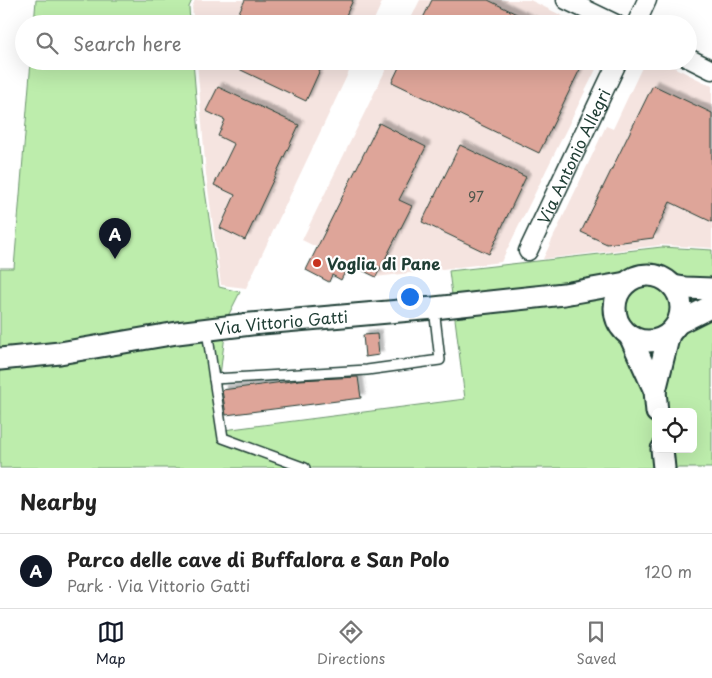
<!DOCTYPE html>
<meta charset="utf-8">
<style>
:root{--surface:#fff;--page:#f6f6f6;--text:#222;--muted:#767676;--line:#e0e0e0;--accent:#111827}
body{margin:0;font-family:"Playpen Sans",sans-serif;background:var(--page);color:var(--text)}
.controls{position:absolute;right:15px;bottom:15px;display:grid;overflow:hidden;border-radius:8px;box-shadow:0 5px 20px #0002}
.controls button{width:45px;height:45px;display:grid;place-items:center;padding:0;border:0;border-bottom:1px solid var(--line);background:var(--surface);color:var(--text);font:25px sans-serif}
.you{position:absolute;left:409px;top:296px;width:18px;height:18px;margin:-12px;border:4px solid #fff;border-radius:50%;background:#1a73e8;box-shadow:0 0 0 8px #1a73e833}
.badge{display:grid;place-items:center;width:32px;height:32px;border-radius:50%;background:var(--accent);color:#fff;font-size:16px;font-weight:700}
.pin{position:absolute;translate:-50% -41px;filter:drop-shadow(0 1px 2px #0008)}
.pin::after{content:'';position:absolute;top:26px;width:18px;height:15px;background:inherit;clip-path:polygon(0 0,100% 0,50% 100%)}
.list{margin:0;padding:0;list-style:none}
h2{display:flex;justify-content:space-between;align-items:center;height:65px;margin:0;padding:0 20px;font-size:21px}
h2 small{font-size:16px;font-weight:400;color:var(--muted)}
.list li{display:grid;grid-template-columns:32px 1fr auto;gap:15px;align-items:center;box-sizing:border-box;height:75px;padding:0 20px;border-top:1px solid var(--line)}
.list b{display:block;font-size:19px;white-space:nowrap}
.list p{margin:0;font-size:16px;white-space:nowrap;color:var(--muted)}
.list em{font-size:16px;font-style:normal;color:var(--muted)}
.icon{flex:none;width:28px;height:28px;fill:none;stroke:currentColor;stroke-width:2;stroke-linecap:round;stroke-linejoin:round}
.map{position:relative;flex:none;width:712px;height:468px;overflow:hidden}
.search{position:absolute;background:var(--surface);box-shadow:0 5px 20px #0002;left:15px;right:15px;top:15px;height:55px;display:flex;align-items:center;gap:12px;box-sizing:border-box;padding:0 18px;border-radius:28px;color:var(--muted);font-size:19px}
.sheet{height:140px;background:var(--surface)}
nav{display:flex;justify-content:space-around;align-items:center;box-sizing:border-box;height:70px;border-top:1px solid var(--line);background:var(--surface);font-size:14px;color:var(--muted)}
nav a{display:grid;justify-items:center;gap:2px}
nav .on{color:var(--accent)}
.map>svg:first-child{display:block}
.built{fill:#f5e4e0}
.green{fill:#bdedac;stroke:#6e9570;fill-rule:evenodd}
.building{fill:#dea599;stroke:#1f3d34;filter:url(#shadow)}
.lines{fill:none;stroke-linecap:round;stroke-linejoin:round}
.service-casing{stroke:#1f3d34;stroke-width:12}
.minor-casing{stroke:#1f3d34;stroke-width:21}
.tertiary-casing{stroke:#1f3d34;stroke-width:25}
.service{stroke:#fff;stroke-width:9}
.minor{stroke:#fff;stroke-width:18}
.tertiary{stroke:#fff;stroke-width:21}
.poi-dot{fill:#c8321e;stroke:#fff;stroke-width:2}
.labels{text-anchor:middle;dominant-baseline:central;stroke-width:4.5;stroke-linejoin:round;paint-order:stroke}
.number-label{font-size:14px;fill:#4f574d}
.street-label{font-size:16px;fill:#1f3d34;stroke:#fff}
.poi-label{font-size:16px;font-weight:bold;fill:#1f3d34;stroke:#fff;text-anchor:start}
</style>
<div class="map">
<svg width="712" height="468" viewBox="0 0 712 468">
<defs>
<filter id="shadow"><feDropShadow dx="4.5" dy="-4.5" stdDeviation="1" flood-color="#0004"/></filter>
</defs>
<rect width="100%" height="100%" fill="#fff"/>
<filter id="ink" filterUnits="userSpaceOnUse"><feTurbulence type="fractalNoise" baseFrequency=".02" numOctaves="2"/><feDisplacementMap in="SourceGraphic" scale="10" xChannelSelector="R" yChannelSelector="G"/><feConvolveMatrix kernelMatrix="1 2 1 2 8 2 1 2 1" color-interpolation-filters="sRGB"/></filter>
<g filter="url(#ink)">
<!-- built -->
<g class="built">
<path d="M195 0H383L372 24H194L192 7Z"/>
<path d="M420 0H530L579 24H408Z"/>
<path d="M197 61H354L246 288 221 285 206 174Z"/>
<path d="M390 61H600L501 262 376 277 302 240Z"/>
<path d="M645 61H661L712 86V248L662 245 543 259 606 126 613 129Z"/>
</g>
<!-- green -->
<g class="green">
<path d="M36 0H192L189 7 190 24H34Z"/>
<path d="M31 61H193L202 170 219 287 240 292 227 318 219 384 224 430 465 399 449 271 662 247 712 250V468H0V268H14ZM656 412H693V449H656Z"/>
</g>
<!-- building -->
<g class="building">
<path d="M245 0H353L342 24H233Z"/>
<path d="M432 0H488L537 24H420Z"/>
<path d="M222 61H324L306 101Z"/>
<path d="M402 61H584L539 153 392 82Z"/>
<path d="M653 85 712 113V222L670 202 653 238 607 244 581 232Z"/>
<path d="M218 87 299 125 245 240 220 228 235 195 214 185 234 144 218 136 225 120 206 111Z"/>
<path d="M379 123 426 147 399 200 412 206 376 277 349 264 341 280 332 275 329 282 306 270Z"/>
<path d="M460 145 526 177 489 254 422 222Z"/>
<path d="M377 334 379 355 365 357 363 335Z"/>
<path d="M358 377 361 398 226 415 222 390 299 380Z"/>
</g>
<g class="lines">
<defs>
<g id="service">
<path d="M207 330 214 379 367 370 440 360 434 308"/>
<path d="M214 379 223 438 305 468"/>
</g>
<g id="minor">
<path d="M566 0 616 24"/>
<path d="M636 24 647 0"/>
<path d="M688 58 712 70"/>
<path id="s1" d="M528 251 618 61"/>
</g>
<g id="tertiary">
<circle cx="648" cy="308" r="33"/>
<path d="M673 286 685 288 712 289"/>
<path d="M678 323 712 306"/>
<path d="M630 336 655 391 657 412"/>
<path id="s2" d="M0 359 60 353 177 333 251 324 434 308 564 294 626 283"/>
<path d="M655 391 669 334"/>
<path d="M662 449 664 468"/>
</g>
</defs>
<!-- service casing -->
<use href="#service" class="service-casing"/>
<!-- minor casing -->
<use href="#minor" class="minor-casing"/>
<!-- tertiary casing -->
<use href="#tertiary" class="tertiary-casing"/>
<!-- service -->
<use href="#service" class="service"/>
<!-- minor -->
<use href="#minor" class="minor"/>
<!-- tertiary -->
<use href="#tertiary" class="tertiary"/>
</g>
</g>
<!-- markers -->
<circle class="poi-dot" cx="317" cy="263" r="5"/>
<g class="labels">
<!-- number labels -->
<g class="number-label">
<text x="476" y="196">97</text>
</g>
<!-- street labels -->
<g class="street-label">
<text stroke="none"><textPath href="#s1" startOffset="105">Via Antonio Allegri</textPath></text>
<text stroke="none"><textPath href="#s2" startOffset="284">Via Vittorio Gatti</textPath></text>
</g>
<!-- poi labels -->
<g class="poi-label">
<text x="327" y="263">Voglia di Pane</text>
</g>
</g>
</svg>
<div class="controls">
<button><svg class="icon" aria-label="locate" viewBox="0 0 24 24"><circle cx="12" cy="12" r="6"/><path d="M12 2v4M12 18v4M2 12h4M18 12h4"/></svg></button>
</div>
<div class="you"></div>
<div class="pin badge" style="left:115px;top:259px">A</div>
<div class="search"><svg class="icon" aria-label="search" viewBox="0 0 24 24"><circle cx="10" cy="10" r="6"/><path d="M15 15l6 6"/></svg>Search here</div>
</div>
<section class="sheet">
<h2>Nearby<small></small></h2>
<ul class="list">
<li><span class="badge">A</span><div><b>Parco delle cave di Buffalora e San Polo</b><p>Park · Via Vittorio Gatti</p></div><em>120 m</em></li>
</ul>
</section>
<nav>
<a class="on"><svg class="icon" aria-label="map" viewBox="0 0 24 24"><path d="M3 6l6-2 6 2 6-2v14l-6 2-6-2-6 2zM9 4v14M15 6v14"/></svg>Map</a>
<a><svg class="icon" aria-label="directions" viewBox="0 0 24 24"><path d="M12 3l9 9-9 9-9-9zM9 14v-3h6M13 9l2 2-2 2"/></svg>Directions</a>
<a><svg class="icon" aria-label="saved" viewBox="0 0 24 24"><path d="M7 4h10v16l-5-4-5 4z"/></svg>Saved</a>
</nav>
